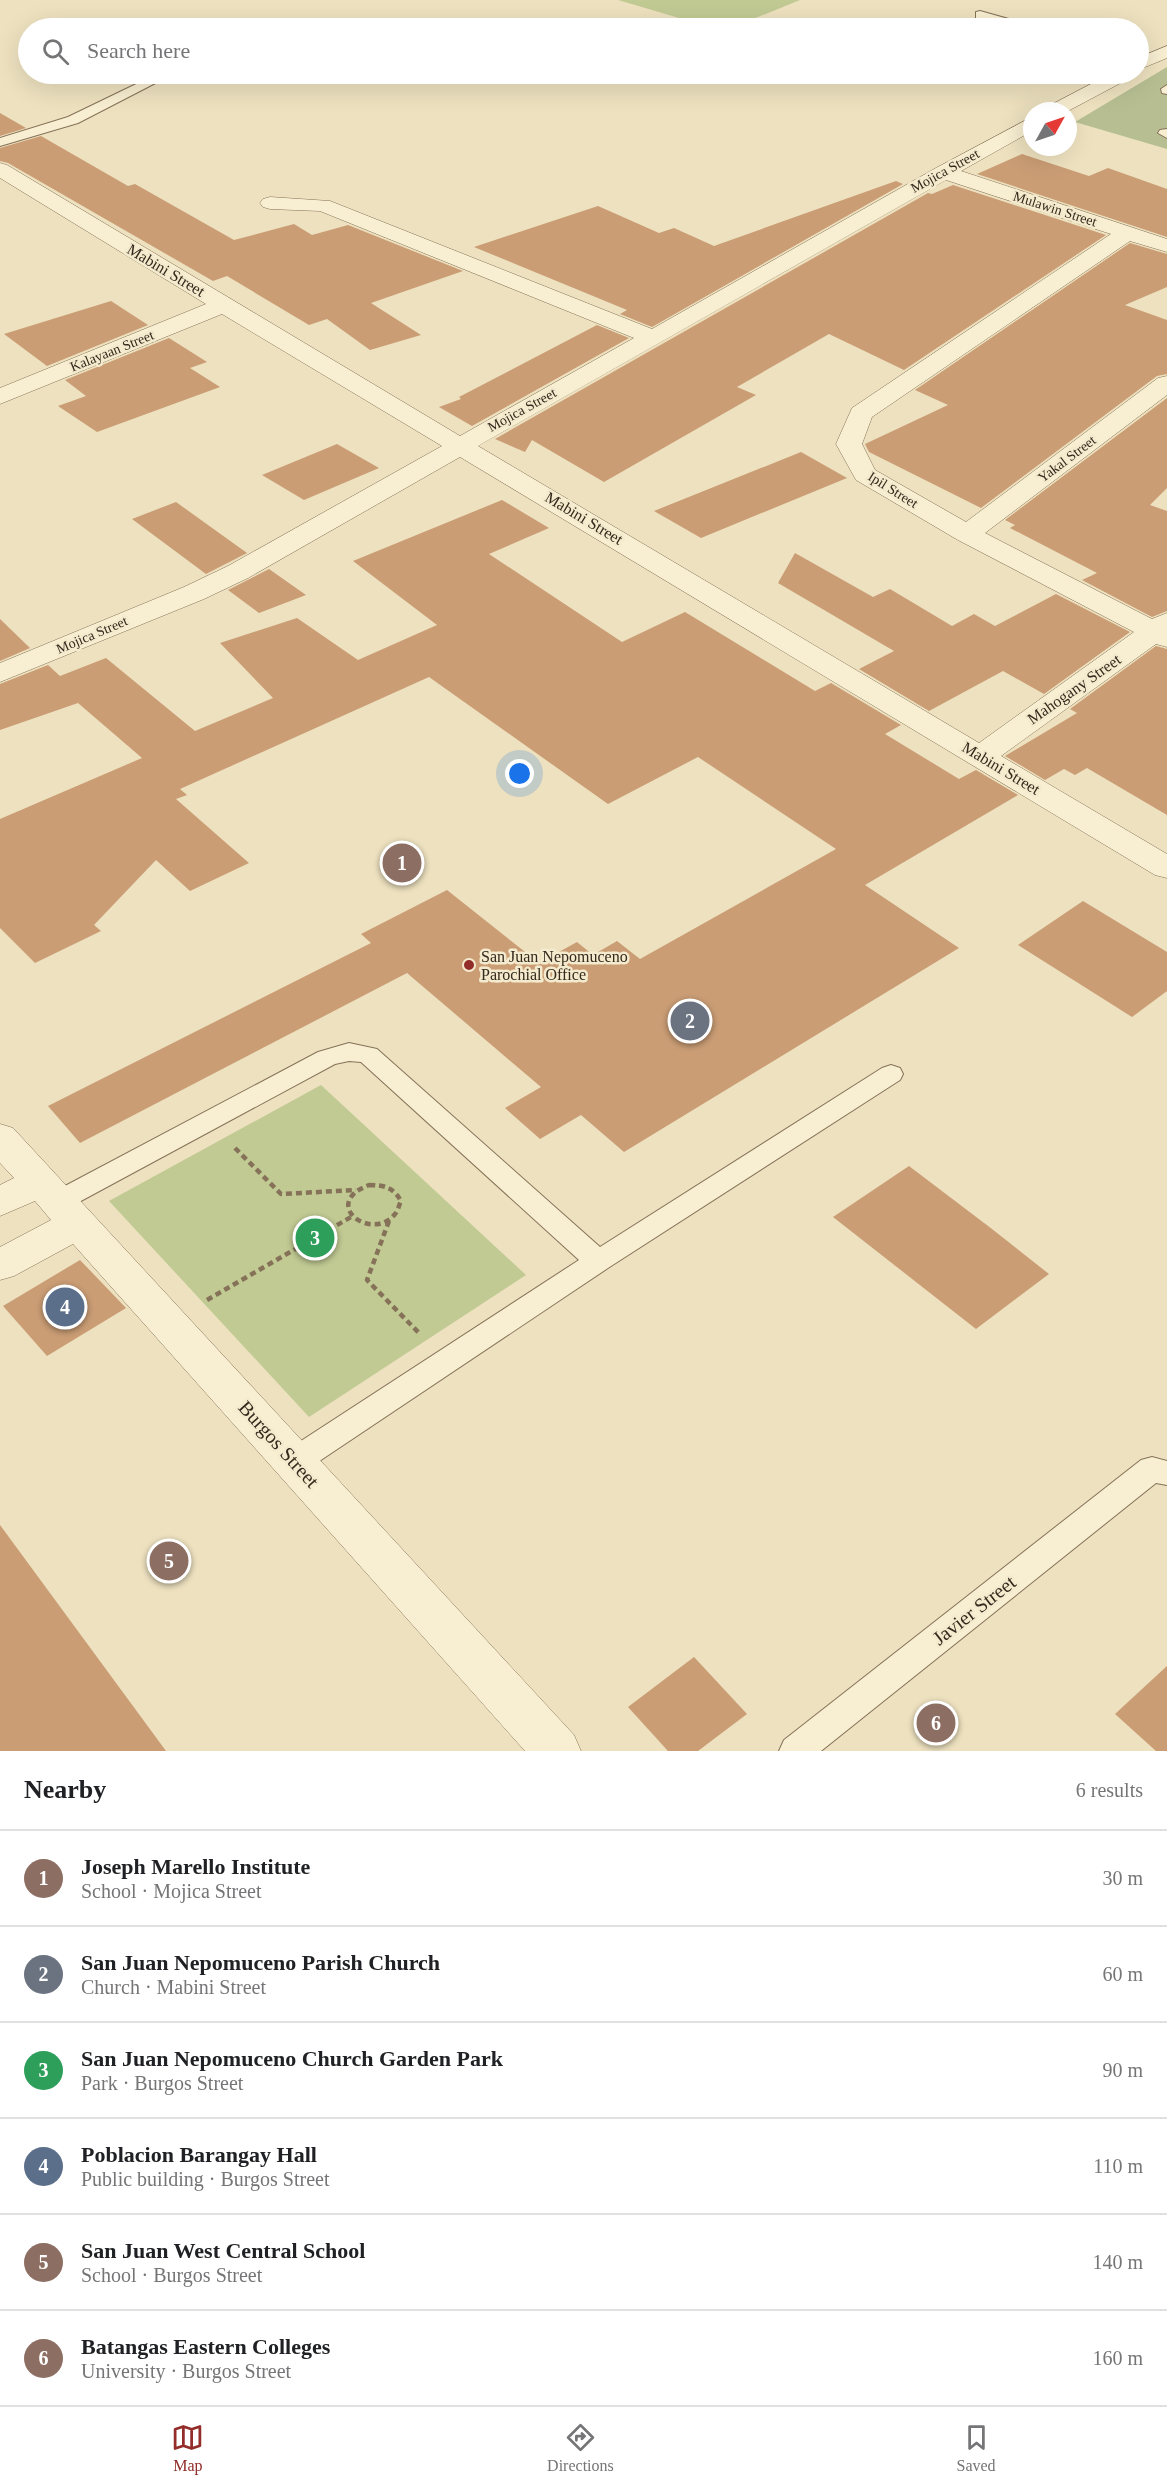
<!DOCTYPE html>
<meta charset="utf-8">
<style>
:root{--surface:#fff;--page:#f2f2f2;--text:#202124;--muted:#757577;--line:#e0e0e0;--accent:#932d29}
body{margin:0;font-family:Georgia,serif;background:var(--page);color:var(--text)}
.compass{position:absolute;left:1023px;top:102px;width:54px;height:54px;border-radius:50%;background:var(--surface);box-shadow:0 6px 24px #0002;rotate:50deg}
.you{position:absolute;left:520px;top:774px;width:21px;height:21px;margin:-15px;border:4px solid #fff;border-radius:50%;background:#1a73e8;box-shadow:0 0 0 9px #1a73e833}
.badge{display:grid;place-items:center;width:39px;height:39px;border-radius:50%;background:var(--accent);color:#fff;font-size:20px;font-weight:700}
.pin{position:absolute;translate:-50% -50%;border:3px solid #fff;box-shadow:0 2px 6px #0006}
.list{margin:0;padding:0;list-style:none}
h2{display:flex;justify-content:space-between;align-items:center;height:78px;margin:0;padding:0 24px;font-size:26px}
h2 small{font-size:20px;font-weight:400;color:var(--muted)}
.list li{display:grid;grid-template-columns:39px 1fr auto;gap:18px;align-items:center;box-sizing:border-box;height:96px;padding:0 24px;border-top:2px solid var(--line)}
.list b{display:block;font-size:22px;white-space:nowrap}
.list p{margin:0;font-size:20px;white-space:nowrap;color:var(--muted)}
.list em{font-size:20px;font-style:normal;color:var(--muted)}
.icon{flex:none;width:33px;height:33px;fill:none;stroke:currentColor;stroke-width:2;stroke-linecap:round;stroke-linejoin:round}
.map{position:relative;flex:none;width:1167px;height:1751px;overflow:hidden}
.search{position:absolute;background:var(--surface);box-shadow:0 6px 24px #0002;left:18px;right:18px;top:18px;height:66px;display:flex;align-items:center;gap:15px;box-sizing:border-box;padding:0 21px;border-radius:33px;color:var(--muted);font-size:22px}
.sheet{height:654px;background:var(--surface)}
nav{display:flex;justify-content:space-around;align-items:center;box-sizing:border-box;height:84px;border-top:2px solid var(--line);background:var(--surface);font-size:16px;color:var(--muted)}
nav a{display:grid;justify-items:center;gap:3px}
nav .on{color:var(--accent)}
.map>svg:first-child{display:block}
.green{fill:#c1ca93}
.cemetery{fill:#b7bf92}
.building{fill:#ca9d75}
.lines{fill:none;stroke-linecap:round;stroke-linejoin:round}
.service-casing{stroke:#857258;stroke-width:2}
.minor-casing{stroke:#857258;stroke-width:1}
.path{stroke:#857258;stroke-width:4.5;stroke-dasharray:6 4;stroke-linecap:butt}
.service{fill:#f8eed1;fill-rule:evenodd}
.minor{fill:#f8eed1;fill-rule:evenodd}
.poi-dot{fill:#932d29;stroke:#f4ebce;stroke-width:2}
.labels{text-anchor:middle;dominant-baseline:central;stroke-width:5;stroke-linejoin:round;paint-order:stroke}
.far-street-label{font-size:14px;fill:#34291c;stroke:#f4ebce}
.street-label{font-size:16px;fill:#34291c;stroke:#f4ebce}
.poi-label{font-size:16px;fill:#34291c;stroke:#f4ebce;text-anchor:start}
.near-street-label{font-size:20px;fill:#34291c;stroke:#f4ebce}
</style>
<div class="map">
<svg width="1167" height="1751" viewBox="0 0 1167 1751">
<rect width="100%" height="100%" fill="#ede1bf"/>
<!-- green -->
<g class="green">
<path d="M618 0H800L731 28H713Z"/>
<path d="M321 1085 526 1275 309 1417 109 1201Z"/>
</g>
<!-- cemetery -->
<path class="cemetery" d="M1167 67V149L1075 122Z"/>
<!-- building -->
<g class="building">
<path d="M0 113 26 128 0 136Z"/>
<path d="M41 136 128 186 135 184 234 240 294 224 312 235 348 225 463 271 371 303 421 335 370 350 327 319 309 325 227 276 213 281 8 163 0 161V148Z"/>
<path d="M1022 154 1089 176 1108 168 1167 189V237L977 174Z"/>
<path d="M896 181 903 184 652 327 620 314 627 310 474 247 598 206 659 233 674 228 714 246Z"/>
<path d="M953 185 1106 235 904 370 829 334 737 387 756 395 604 482 532 440 525 452 495 439 928 193 932 194Z"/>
<path d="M1130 243 1167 254V287L1125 305 1167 320V374L1157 376 981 508 869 452 865 444 948 405 915 390Z"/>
<path d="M111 301 148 325 47 366 4 334Z"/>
<path d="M597 325 629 338 472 426 439 407 461 399 459 397Z"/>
<path d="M169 338 207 362 190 368 220 387 97 432 58 406 86 396 65 380Z"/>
<path d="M1167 398V488L1150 505 1167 511V611L1152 617 1082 580 1097 573 1010 528 1015 525 1005 520Z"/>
<path d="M337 444 379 468 304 500 262 475Z"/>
<path d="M801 452 847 478 701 538 654 511Z"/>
<path d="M502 500 549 528 489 554 622 642 685 612 815 691 831 683 901 725 885 734 959 779 976 770 1018 795 865 885 959 948 624 1152 581 1115 540 1139 505 1108 541 1087 407 973 80 1143 48 1106 371 943 361 934 447 890 539 963 577 942 593 955 617 941 640 959 836 849 698 757 608 804 429 677 180 789 187 795 176 799 249 863 190 891 156 860 94 925 101 931 35 963 0 928V819L142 758 78 703 0 730V684L48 665 60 676 106 658 195 731 273 698 220 643 297 618 358 660 437 625 353 561Z"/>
<path d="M176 502 247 553 206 574 132 519Z"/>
<path d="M795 553 873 597 890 589 952 626 974 614 995 626 1056 594 1130 632 1044 694 1003 671 929 711 859 669 894 651 778 583Z"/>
<path d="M269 569 306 595 259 613 228 590Z"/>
<path d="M0 619 30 648 0 661Z"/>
<path d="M1156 646 1167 649V815L1087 768 1075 775 1064 769 1045 780 1005 756 1077 713 1070 709Z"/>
<path d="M1083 901 1167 952V991L1132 1017 1018 945Z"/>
<path d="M909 1166 992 1229 1049 1274 976 1329 833 1217Z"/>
<path d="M80 1260 126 1308 47 1356 3 1306Z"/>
<path d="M0 1525 166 1751H0Z"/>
<path d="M694 1657 747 1714 698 1751H668L628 1707Z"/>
<path d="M1167 1666V1751H1156L1115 1714Z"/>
</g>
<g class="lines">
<defs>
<g id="service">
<path d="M980 11 1030 25 1032 28H1014L976 18V12Z"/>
<path d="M157 74H162L167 77 78 123 0 146V138L68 117Z"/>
<path d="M1167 85V94L1162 93 1161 89Z"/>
<path d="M1167 129V138L1158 133 1160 130Z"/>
<path d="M349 1043 377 1049 600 1247 882 1068 891 1065 900 1068 903 1074 900 1080 608 1268 306 1470 295 1473 284 1470 280 1461 284 1452 579 1260 361 1062 349 1061 335 1064 66 1209 57 1212 48 1209 44 1202 48 1195 318 1052Z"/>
<path d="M1152 1457 1167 1461V1485L1156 1483 821 1751H779L784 1740 1141 1460Z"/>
</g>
<g id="minor">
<path d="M1167 46V58L1138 70V58Z"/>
<path d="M1110 74H1132L1130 78 1068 111H1044L1047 107Z"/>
<path d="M1032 117V131L961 171 1167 239V252L1130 241 872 417 862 444 875 470 966 522 1158 378 1167 376V395L985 533 1152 619 1167 613V647L1156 644 1001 756 1167 854V878L1155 875 460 457 248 578 204 599 0 682V663L184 587 228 566 442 446 222 314 0 404V388L206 304 0 178V163L7 165 460 436 634 338 320 211 270 209 263 207 260 203 263 199 270 197 330 201 652 329 936 168ZM946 180 1111 234 852 408 836 444 856 480 958 540 1134 632 979 743 478 446Z"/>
<path d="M0 1124 13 1128 574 1735 581 1751H525L73 1244 14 1276 0 1280V1247L51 1220 35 1201 0 1216V1185L14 1178 0 1163Z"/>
</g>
</defs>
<!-- service casing -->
<use href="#service" class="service-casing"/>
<!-- minor casing -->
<use href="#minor" class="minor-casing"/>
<!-- path -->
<g class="path">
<path d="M235 1148 281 1194 356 1190"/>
<path d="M369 1185C384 1185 393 1187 401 1201 399 1205 398 1211 395 1214 372 1243 319 1204 369 1185Z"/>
<path d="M389 1221 367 1280 419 1333"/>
<path d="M207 1300 351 1217"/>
</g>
<!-- service -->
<use href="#service" class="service"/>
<!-- minor -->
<use href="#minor" class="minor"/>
</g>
<!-- markers -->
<circle class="poi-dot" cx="469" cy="965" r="6"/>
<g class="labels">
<!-- far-street labels -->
<g class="far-street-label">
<text transform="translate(945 171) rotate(-29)">Mojica Street</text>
<text transform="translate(1055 209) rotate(18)">Mulawin Street</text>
<text transform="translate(112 351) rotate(-22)">Kalayaan Street</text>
<text transform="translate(522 410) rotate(-29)">Mojica Street</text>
<text transform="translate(1067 459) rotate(-37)">Yakal Street</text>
<text transform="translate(893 490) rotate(32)">Ipil Street</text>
<text transform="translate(92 635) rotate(-23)">Mojica Street</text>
</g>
<!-- street labels -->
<g class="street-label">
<text transform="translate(166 270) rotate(31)">Mabini Street</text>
<text transform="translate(584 518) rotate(31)">Mabini Street</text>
<text transform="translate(1074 689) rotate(-35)">Mahogany Street</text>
<text transform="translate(1001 768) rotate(31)">Mabini Street</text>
</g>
<!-- poi labels -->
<g class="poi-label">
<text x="481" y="956">San Juan Nepomuceno<tspan x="481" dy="18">Parochial Office</tspan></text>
</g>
<!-- near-street labels -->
<g class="near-street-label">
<text transform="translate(279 1444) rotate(48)">Burgos Street</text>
<text transform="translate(974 1610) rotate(-38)">Javier Street</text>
</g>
</g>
</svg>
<svg class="compass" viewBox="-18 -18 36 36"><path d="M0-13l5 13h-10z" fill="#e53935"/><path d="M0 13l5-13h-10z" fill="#757577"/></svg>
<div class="you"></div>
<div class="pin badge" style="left:402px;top:863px;background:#8d6e63">1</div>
<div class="pin badge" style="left:690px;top:1021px;background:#6b7280">2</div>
<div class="pin badge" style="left:315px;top:1238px;background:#2e9e5b">3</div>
<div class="pin badge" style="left:65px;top:1307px;background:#5c6f8a">4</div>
<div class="pin badge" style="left:169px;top:1561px;background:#8d6e63">5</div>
<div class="pin badge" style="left:936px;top:1723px;background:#8d6e63">6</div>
<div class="search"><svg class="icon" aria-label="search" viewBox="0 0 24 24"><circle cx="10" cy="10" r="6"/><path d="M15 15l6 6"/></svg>Search here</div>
</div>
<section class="sheet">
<h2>Nearby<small>6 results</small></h2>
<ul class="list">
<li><span class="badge" style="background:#8d6e63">1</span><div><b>Joseph Marello Institute</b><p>School · Mojica Street</p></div><em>30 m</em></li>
<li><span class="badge" style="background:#6b7280">2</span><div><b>San Juan Nepomuceno Parish Church</b><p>Church · Mabini Street</p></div><em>60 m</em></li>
<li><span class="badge" style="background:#2e9e5b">3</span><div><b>San Juan Nepomuceno Church Garden Park</b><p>Park · Burgos Street</p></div><em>90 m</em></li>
<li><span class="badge" style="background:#5c6f8a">4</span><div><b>Poblacion Barangay Hall</b><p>Public building · Burgos Street</p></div><em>110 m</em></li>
<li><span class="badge" style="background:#8d6e63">5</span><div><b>San Juan West Central School</b><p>School · Burgos Street</p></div><em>140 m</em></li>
<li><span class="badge" style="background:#8d6e63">6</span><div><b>Batangas Eastern Colleges</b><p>University · Burgos Street</p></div><em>160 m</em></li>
</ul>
</section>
<nav>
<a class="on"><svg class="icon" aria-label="map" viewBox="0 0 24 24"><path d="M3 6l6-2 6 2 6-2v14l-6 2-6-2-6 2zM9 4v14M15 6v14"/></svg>Map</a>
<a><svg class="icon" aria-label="directions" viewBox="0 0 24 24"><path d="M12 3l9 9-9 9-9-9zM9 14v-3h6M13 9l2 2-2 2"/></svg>Directions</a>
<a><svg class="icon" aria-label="saved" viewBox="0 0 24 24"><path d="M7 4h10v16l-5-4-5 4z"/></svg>Saved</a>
</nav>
